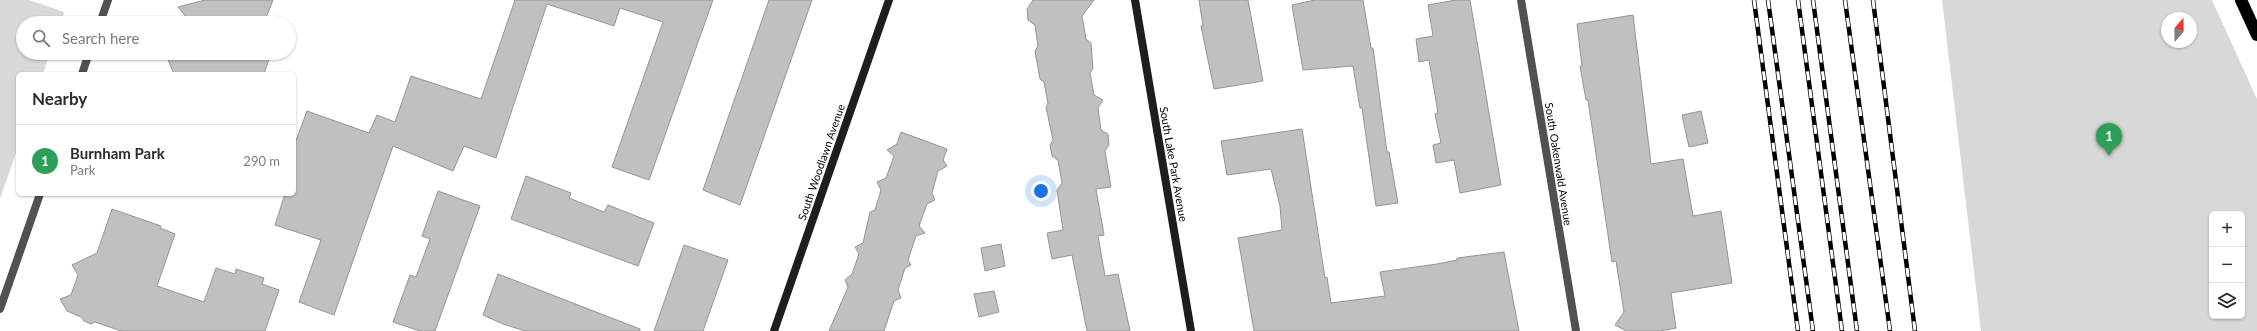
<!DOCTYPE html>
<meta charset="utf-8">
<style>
:root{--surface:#fff;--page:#f7f7f7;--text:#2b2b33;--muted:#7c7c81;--line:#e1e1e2;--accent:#111827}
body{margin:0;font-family:Lato,sans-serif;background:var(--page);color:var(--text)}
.controls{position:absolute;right:12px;bottom:12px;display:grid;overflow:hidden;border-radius:6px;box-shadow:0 1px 3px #0004}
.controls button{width:36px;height:36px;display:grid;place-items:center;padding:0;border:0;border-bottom:1px solid var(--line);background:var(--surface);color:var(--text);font:20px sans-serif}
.compass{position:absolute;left:2161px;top:12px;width:36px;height:36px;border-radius:50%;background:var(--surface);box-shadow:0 1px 3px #0004;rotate:20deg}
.you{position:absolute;left:1041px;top:191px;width:14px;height:14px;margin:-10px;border:3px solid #fff;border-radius:50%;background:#1a73e8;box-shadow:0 0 0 6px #1a73e833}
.badge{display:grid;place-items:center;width:26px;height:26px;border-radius:50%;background:var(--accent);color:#fff;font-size:13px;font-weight:700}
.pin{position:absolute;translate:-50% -33px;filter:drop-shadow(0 1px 2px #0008)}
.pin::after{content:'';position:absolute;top:21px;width:14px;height:12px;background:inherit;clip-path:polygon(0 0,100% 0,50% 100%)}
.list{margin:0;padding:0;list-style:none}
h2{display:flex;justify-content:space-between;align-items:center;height:52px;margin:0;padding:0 16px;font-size:17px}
h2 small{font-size:13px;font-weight:400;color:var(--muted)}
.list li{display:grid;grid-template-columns:26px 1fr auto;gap:12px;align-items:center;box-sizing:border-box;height:72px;padding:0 16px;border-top:1px solid var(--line)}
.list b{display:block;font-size:15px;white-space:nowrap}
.list p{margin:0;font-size:13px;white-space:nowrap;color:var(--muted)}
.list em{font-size:13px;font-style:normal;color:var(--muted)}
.icon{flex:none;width:22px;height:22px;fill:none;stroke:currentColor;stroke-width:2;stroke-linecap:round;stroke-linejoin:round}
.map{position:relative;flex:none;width:2257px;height:331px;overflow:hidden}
.search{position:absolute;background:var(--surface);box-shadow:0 1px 3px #0004;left:16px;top:16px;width:280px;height:44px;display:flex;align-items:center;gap:10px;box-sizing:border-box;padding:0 14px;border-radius:22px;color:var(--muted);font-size:15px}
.panel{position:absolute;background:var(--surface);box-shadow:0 1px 3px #0004;left:16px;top:72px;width:280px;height:124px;border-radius:6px}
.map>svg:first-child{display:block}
.green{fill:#d8d8d8;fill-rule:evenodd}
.building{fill:#c0c0c0;stroke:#959595}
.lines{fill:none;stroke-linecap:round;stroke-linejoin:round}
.highway-casing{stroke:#dbdbdb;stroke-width:13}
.street{stroke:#515151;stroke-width:8}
.secondary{stroke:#1e1e1e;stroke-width:8}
.highway{stroke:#000;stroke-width:12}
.rail-casing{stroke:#000;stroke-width:4.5}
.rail{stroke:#fff;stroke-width:3;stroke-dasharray:9;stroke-linecap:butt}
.labels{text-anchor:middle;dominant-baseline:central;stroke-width:3.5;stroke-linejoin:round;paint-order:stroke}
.street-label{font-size:11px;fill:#000;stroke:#fff}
</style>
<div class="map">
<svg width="2257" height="331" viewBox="0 0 2257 331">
<rect width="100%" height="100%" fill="#fff"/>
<!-- green -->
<g class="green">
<path d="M0 0H29L64 12 61 23H23V53H50L43 74H18V147L0 199Z"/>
<path d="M1942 0H2212L2257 99V331H1981ZM2167 18H2191V42H2167ZM2212 214H2242V316H2212Z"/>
</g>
<!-- building -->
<g class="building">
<path d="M205 0H273L264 23H191L178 7Z"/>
<path d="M515 0H713L649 180 612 167 663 22 620 8 614 26 547 4 496 158 464 146 453 171 393 146 334 315 299 302 321 240 275 225 285 194H294V146L307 111 369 133 377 115 395 122 411 76 481 99Z"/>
<path d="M769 0H812L740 205 703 190Z"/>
<path d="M1033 0H1094L1082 16 1086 39 1091 43 1093 69 1090 73 1094 95 1103 100 1098 108 1101 130 1108 134 1109 145 1105 151 1111 187 1096 189 1104 235 1098 236 1105 276 1118 274 1130 331H1087L1072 255 1052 259 1047 233 1063 230 1057 190 1062 183 1058 160 1052 156 1050 145 1053 140 1046 107 1048 104 1044 82 1040 79 1035 51 1038 46 1035 25 1028 20 1027 9Z"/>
<path d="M1199 0H1248L1263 81 1214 89 1201 26H1203Z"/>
<path d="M1315 0H1363L1371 48H1373L1387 152H1389L1398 203 1376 206 1362 108H1360L1353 66 1303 70 1292 5Z"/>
<path d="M1456 0H1470L1501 185 1460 193 1454 160 1436 163 1433 145 1441 143 1435 114 1438 113 1429 60 1419 62 1416 39 1433 36 1428 5Z"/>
<path d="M1633 15 1651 164 1683 159 1693 216 1721 211 1732 283 1671 293 1676 328 1660 331H1626L1615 325 1624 312 1616 261 1612 262 1588 100H1586L1580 66H1582L1577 24Z"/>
<path d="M165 53H255L269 59 264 74H174Z"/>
<path d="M1701 111 1708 143 1689 147 1682 115Z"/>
<path d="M1302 129 1325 278 1327 277 1331 303 1385 296 1380 272 1437 264 1457 260V258L1504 252 1519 331H1254L1238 238 1282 230 1280 206 1271 169 1227 175 1221 141Z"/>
<path d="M901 132 947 149 943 160 947 166 938 171 932 193 935 200 927 204 919 226 925 233 916 236 908 260 911 265 905 268 898 290 901 298 894 301 884 331H829L848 287 845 280 852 274 859 254 855 247 863 243 870 212 875 210 881 190 877 182 886 178 894 156 887 150 897 144Z"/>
<path d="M526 176 571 193 569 198 604 212 608 205 654 223 638 266 511 219Z"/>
<path d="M438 191 480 206 435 331H420L393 322 410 275 416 277 430 239 422 236Z"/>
<path d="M112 209 161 226 160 228 175 234 157 286 204 302 216 268 235 274 236 269 264 278 262 284 279 290 265 331H121L95 322 91 324 84 321 81 317 67 311 60 299 71 295 78 275 72 265 97 253Z"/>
<path d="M1001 244 1005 266 985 271 981 248Z"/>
<path d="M684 245 728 260 703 331H654Z"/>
<path d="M498 274 640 329V331H525L503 324 483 315Z"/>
<path d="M994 291 999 312 979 317 974 294Z"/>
</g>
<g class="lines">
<defs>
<path id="highway" d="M2241 0 2257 35"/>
</defs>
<!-- highway casing -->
<use href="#highway" class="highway-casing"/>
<!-- street -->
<g class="street">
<path d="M1521 0 1576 331"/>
<path d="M100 23 108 0"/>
<path d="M82 74 89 53"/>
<path d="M0 309 40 194"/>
</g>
<!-- secondary -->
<g class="secondary">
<path d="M1135 0 1191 331"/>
<path d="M774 331 889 0"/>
</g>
<!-- highway -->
<use href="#highway" class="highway"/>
<defs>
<g id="rail">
<path d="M1754 0 1798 331"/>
<path d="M1768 0 1813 331"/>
<path d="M1798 0 1842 331"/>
<path d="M1813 0 1857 331"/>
<path d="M1845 0 1890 331"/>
<path d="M1873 0 1915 331"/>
</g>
</defs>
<!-- rail casing -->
<use href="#rail" class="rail-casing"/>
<!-- rail -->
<use href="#rail" class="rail"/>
</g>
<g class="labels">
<!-- street labels -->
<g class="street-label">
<text transform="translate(821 162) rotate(-71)">South Woodlawn Avenue</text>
<text transform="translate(1174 164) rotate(80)">South Lake Park Avenue</text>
<text transform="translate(1559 164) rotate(81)">South Oakenwald Avenue</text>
</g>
</g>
</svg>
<div class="controls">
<button>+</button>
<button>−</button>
<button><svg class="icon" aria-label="layers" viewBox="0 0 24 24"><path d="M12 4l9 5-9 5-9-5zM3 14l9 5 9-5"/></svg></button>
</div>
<svg class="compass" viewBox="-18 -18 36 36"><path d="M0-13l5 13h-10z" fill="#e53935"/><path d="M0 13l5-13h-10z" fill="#7c7c81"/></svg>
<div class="you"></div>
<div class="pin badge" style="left:2109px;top:156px;background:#2e9e5b">1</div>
<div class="search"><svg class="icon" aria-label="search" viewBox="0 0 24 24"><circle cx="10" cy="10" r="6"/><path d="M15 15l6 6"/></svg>Search here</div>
<section class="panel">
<h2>Nearby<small></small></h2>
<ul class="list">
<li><span class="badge" style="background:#2e9e5b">1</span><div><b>Burnham Park</b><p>Park</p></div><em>290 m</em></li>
</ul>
</section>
</div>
